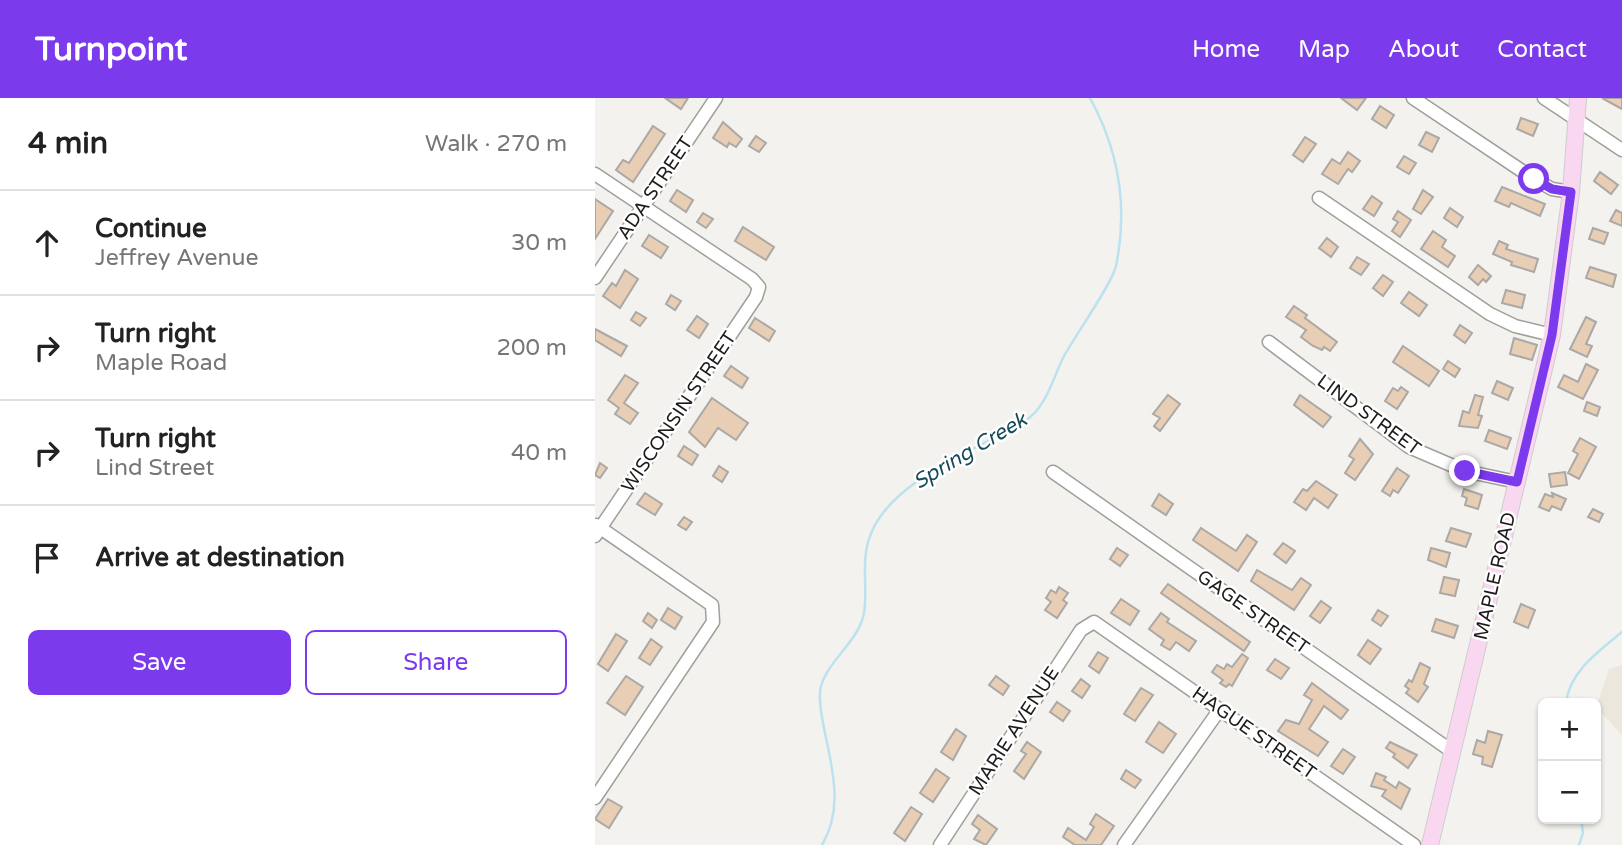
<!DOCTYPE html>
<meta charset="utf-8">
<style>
:root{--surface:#fff;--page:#f6f6f6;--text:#222;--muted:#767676;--line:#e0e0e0;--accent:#7c3aed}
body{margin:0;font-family:"Varela Round",sans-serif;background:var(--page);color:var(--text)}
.controls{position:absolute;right:21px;bottom:21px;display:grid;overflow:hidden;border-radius:10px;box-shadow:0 2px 5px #0004}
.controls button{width:63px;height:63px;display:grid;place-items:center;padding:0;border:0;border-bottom:2px solid var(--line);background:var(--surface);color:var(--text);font:35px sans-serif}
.stop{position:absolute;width:21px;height:21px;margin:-16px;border:5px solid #7c3aed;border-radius:50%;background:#fff}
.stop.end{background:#7c3aed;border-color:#fff;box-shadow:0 2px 7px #0008}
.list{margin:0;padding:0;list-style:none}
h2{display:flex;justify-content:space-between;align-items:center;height:91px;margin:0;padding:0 28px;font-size:30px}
h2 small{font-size:23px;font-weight:400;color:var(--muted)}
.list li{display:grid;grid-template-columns:46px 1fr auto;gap:21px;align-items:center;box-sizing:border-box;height:105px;padding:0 28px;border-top:2px solid var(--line)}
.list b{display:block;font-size:26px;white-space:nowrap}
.list p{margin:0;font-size:23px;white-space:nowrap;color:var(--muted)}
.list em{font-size:23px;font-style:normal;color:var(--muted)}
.actions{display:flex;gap:14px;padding:21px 28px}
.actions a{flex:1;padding:16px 0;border:2px solid var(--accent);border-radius:10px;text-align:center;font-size:24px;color:var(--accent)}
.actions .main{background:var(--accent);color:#fff}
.icon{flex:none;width:38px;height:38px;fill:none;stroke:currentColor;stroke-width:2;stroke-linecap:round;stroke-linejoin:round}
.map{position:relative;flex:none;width:1027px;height:747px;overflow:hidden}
header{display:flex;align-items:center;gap:42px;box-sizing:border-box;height:98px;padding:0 35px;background:var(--accent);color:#fff}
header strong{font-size:33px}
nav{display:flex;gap:38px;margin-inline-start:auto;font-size:24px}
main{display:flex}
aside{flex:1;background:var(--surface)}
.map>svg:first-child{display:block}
.built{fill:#ece7dc}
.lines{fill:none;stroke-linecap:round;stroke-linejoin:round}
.stream{stroke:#bce2ef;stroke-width:2.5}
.building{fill:#e7ceb5;stroke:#aba8a5;stroke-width:2}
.minor-casing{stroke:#a19f9c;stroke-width:15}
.major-casing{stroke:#cdcdcd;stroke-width:18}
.minor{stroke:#fff;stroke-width:12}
.major{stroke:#fad7f1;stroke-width:16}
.route{stroke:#7c3aed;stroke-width:9}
.labels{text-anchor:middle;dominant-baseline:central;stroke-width:5;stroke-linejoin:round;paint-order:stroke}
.street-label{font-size:19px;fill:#1d1c1b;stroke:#fff}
.water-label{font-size:21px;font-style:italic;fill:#174a59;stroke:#fff}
</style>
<header>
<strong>Turnpoint</strong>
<nav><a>Home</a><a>Map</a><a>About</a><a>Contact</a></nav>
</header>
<main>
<aside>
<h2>4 min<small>Walk · 270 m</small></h2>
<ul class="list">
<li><svg class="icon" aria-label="ahead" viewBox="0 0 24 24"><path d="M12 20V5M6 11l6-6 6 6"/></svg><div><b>Continue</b><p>Jeffrey Avenue</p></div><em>30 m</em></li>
<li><svg class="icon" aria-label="right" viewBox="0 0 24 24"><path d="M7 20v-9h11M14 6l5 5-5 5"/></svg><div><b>Turn right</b><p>Maple Road</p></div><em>200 m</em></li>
<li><svg class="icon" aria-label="right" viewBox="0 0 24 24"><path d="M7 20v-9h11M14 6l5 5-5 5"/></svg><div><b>Turn right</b><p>Lind Street</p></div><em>40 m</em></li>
<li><svg class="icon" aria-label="arrive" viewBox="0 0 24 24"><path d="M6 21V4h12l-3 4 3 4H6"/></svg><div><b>Arrive at destination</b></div></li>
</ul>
<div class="actions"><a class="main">Save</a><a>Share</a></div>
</aside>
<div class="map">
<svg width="1027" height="747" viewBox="0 0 1027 747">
<rect width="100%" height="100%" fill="#f3f2ee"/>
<!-- built -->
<path class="built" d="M1027 567V637L1001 609 1014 571Z"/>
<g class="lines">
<!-- stream -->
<g class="stream">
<path d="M971 605C974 574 1004 553 1027 534"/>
<path d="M227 747C250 708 236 667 228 625 226 613 223 599 226 588 234 561 264 543 269 515 273 491 266 465 274 441 292 383 383 352 430 323 451 310 458 280 468 260 479 239 517 186 521 168 533 110 524 53 495 0"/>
<path d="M984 747 988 735 986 721"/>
</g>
</g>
<!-- building -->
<g class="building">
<path d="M70 0H93L86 11Z"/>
<path d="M746 0H771L762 12Z"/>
<path d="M1007 0H1027V11Z"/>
<path d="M785 8 799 17 791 30 777 21Z"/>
<path d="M926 20 943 26 938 38 922 31Z"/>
<path d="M128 24 147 41 141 49 134 45 132 49 118 40Z"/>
<path d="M58 28 70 36 38 84 21 72 28 62 34 65Z"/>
<path d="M831 34 844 40 837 54 824 47Z"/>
<path d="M161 38 171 45 164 54 154 48Z"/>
<path d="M710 39 721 46 708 64 698 57Z"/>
<path d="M753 54 765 63 757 74 753 71 743 86 727 76 737 61 745 66Z"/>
<path d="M809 58 821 65 814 76 802 69Z"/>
<path d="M1005 74 1023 87 1016 96 999 83Z"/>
<path d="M907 89 950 106 945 118 916 105 914 109 900 103Z"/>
<path d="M82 92 98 102 91 114 75 103Z"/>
<path d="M828 92 838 99 826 116 818 111Z"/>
<path d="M777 98 787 105 779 118 768 111Z"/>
<path d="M0 101 18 113 0 141Z"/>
<path d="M855 110 868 119 862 129 849 120Z"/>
<path d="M1021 112 1027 115V128L1015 123Z"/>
<path d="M803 113 816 122 805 139 797 133 803 124 798 121Z"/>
<path d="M108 115 118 121 111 130 102 124Z"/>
<path d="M148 129 179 149 171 162 140 143Z"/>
<path d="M998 130 1013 135 1009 146 994 141Z"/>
<path d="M838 133 851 142 847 149 860 158 853 169 826 151Z"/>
<path d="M54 137 73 149 66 160 47 148Z"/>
<path d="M732 140 743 149 736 159 724 150Z"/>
<path d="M904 143 913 147 911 151 943 161 939 174 916 167 917 164 898 156Z"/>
<path d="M762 159 774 166 766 177 755 170Z"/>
<path d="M883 167 896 178 891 184 888 181 883 187 874 179Z"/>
<path d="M995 169 1021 177 1018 189 991 180Z"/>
<path d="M30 172 43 181 25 210 8 198 17 185 21 188Z"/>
<path d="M788 177 798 184 788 198 778 190Z"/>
<path d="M911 192 930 197 927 210 907 205Z"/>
<path d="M814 194 832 207 824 218 806 205Z"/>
<path d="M76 197 86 203 80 212 71 206Z"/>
<path d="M699 208 712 217 710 220 742 244 735 253 729 249 727 252 718 248 706 239 711 232 691 219Z"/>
<path d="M41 214 51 220 45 228 36 222Z"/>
<path d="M102 218 113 226 104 240 92 232Z"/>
<path d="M991 219 1001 224 991 246 997 248 992 259 975 251Z"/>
<path d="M160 220 180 233 174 243 154 230Z"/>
<path d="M865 227 877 235 870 245 859 237Z"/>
<path d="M0 231 32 248 26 258 0 242Z"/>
<path d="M919 240 942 247 937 262 915 256Z"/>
<path d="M808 248 844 273 834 288 798 264Z"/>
<path d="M853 263 865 271 860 279 848 271Z"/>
<path d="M991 266 1003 272 988 301 963 289 969 277 983 284Z"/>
<path d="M136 268 153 280 147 290 129 278Z"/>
<path d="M30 277 43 285 29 305 43 315 35 326 20 316 24 310 13 302Z"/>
<path d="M902 283 918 290 913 302 897 295Z"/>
<path d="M806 289 813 294 802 311 790 303 798 290 803 293Z"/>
<path d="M573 297 585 306 565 333 559 328 565 320 558 316Z"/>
<path d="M705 297 736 319 728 329 699 307Z"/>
<path d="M880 297 888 299 883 317 887 318 883 330 864 328 868 313 874 315Z"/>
<path d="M117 300 153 325 141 342 123 330 110 349 94 334Z"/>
<path d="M992 304 1005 309 1002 318 989 313Z"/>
<path d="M894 332 916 340 912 351 890 343Z"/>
<path d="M985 340 1001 349 984 381 973 375 983 356 978 353Z"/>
<path d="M765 341 778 356 760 382 750 375 759 361 754 358Z"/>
<path d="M89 348 103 357 97 367 83 358Z"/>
<path d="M5 365 12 370 5 380 0 377Z"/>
<path d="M124 368 133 374 127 384 118 378Z"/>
<path d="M802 370 814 378 803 395 798 392 795 398 787 393Z"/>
<path d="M970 374 972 387 956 389 954 376Z"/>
<path d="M721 383 742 397 733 410 719 400 711 412 699 404 708 391 712 393Z"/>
<path d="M869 391 887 397 883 411 870 407 872 400 867 398Z"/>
<path d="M50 395 67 406 60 417 42 406Z"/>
<path d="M957 395 971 401 966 412 957 408 954 413 944 409 950 396 958 399Z"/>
<path d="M564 396 578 406 571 417 557 408Z"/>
<path d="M998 411 1008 416 1004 424 993 419Z"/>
<path d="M89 419 97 424 91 432 83 427Z"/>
<path d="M606 430 641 453 652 437 662 444 643 473 598 442Z"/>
<path d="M856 430 876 436 871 449 851 443Z"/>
<path d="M688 445 700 453 691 465 679 456Z"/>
<path d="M522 450 533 457 525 468 515 461Z"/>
<path d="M836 450 855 455 851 469 833 462Z"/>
<path d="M662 472 697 492 706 480 716 487 699 512 656 483Z"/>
<path d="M849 479 864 482 860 498 845 495Z"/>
<path d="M573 486 655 544 649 553 566 495Z"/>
<path d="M464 489 473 495 468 502 472 505 462 520 450 512 456 504 451 500 456 492 461 495Z"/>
<path d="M526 501 544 513 535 527 516 515Z"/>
<path d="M726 503 736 510 725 525 715 518Z"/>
<path d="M926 506 940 512 933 530 919 524Z"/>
<path d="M73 510 87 519 80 531 66 522Z"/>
<path d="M783 512 793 518 786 528 777 522Z"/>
<path d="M53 515 62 522 57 530 48 523Z"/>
<path d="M566 515 574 521 572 524 601 543 594 553 581 544 575 552 566 547 569 542 554 531Z"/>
<path d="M841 521 863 528 859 540 837 533Z"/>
<path d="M21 536 32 543 13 573 3 566Z"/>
<path d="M56 541 67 549 55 567 44 560Z"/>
<path d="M773 542 786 551 775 566 763 557Z"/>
<path d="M503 554 513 560 504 575 494 568Z"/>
<path d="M647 556 653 560 637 588 634 586 631 589 625 585 628 582 617 574 622 567 629 571 632 566 637 569Z"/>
<path d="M680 561 694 570 686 581 672 572Z"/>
<path d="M825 565 835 570 829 586 833 589 823 604 811 595 814 591 810 588 814 582 817 584Z"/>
<path d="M31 578 48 589 30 617 12 605Z"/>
<path d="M401 578 414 588 408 597 394 587Z"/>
<path d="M486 581 495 588 487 600 477 593Z"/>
<path d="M717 585 753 612 746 621 729 608 720 622 714 631 733 644 723 658 683 633 691 622 704 626 717 602 709 597Z"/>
<path d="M546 590 558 597 540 623 529 616Z"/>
<path d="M462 604 475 613 468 623 455 614Z"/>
<path d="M564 624 581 636 568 655 551 644Z"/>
<path d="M361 631 371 638 358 662 346 654Z"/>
<path d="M893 633 907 637 897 669 887 666 888 659 878 656 882 642 890 645Z"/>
<path d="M432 644 446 654 429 681 419 673 431 656 426 653Z"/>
<path d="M795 644 822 657 813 670 798 659 800 656 791 650Z"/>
<path d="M748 651 760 659 748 676 736 668Z"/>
<path d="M341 671 354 680 338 704 325 695Z"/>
<path d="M531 672 546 682 540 690 526 681Z"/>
<path d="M781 675 791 679 789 682 801 690 804 684 815 691 806 711 787 698 791 692 776 688Z"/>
<path d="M13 701 27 709 14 730 0 721Z"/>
<path d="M316 709 327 716 310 743 299 735Z"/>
<path d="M501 716 519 728 506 747H480L468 739 473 730 491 742 499 729 495 726Z"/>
<path d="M383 717 402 731 391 747 379 741 385 732 377 726Z"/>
</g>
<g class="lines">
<defs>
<g id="minor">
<path d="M818 0 939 81 957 91 976 94"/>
<path d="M949 0 1027 52"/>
<path d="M0 76 157 181 164 189 161 199 0 438"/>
<path d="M724 100 895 216 920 228 957 237"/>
<path d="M0 180 121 0"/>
<path d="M674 244 814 349 870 373 922 384"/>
<path d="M458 374 858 654"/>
<path d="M0 700 118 524 117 507 1 427"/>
<path d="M345 747 486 532 499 524 819 747"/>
<path d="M529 747 625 611"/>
</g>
<path id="major" d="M835 747 957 237 976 94 983 0"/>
</defs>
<!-- minor casing -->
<use href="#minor" class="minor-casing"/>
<!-- major casing -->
<use href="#major" class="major-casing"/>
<!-- minor -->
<use href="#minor" class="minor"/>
<!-- major -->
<use href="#major" class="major"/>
</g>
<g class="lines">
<!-- route -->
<path class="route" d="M870 373 922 384 957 237 976 94 957 91 939 81"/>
</g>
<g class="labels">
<!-- street labels -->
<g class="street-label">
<text transform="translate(60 90) rotate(-56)">ADA STREET</text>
<text transform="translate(84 314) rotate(-56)">WISCONSIN STREET</text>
<text transform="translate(774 317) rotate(36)">LIND STREET</text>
<text transform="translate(900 478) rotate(-77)">MAPLE ROAD</text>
<text transform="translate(658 514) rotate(35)">GAGE STREET</text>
<text transform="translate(419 633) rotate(-57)">MARIE AVENUE</text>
<text transform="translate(659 635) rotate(35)">HAGUE STREET</text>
</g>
<!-- water labels -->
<g class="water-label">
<text transform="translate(375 353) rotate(-31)">Spring Creek</text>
</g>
</g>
</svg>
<div class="controls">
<button>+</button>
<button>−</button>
</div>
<div class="stop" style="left:939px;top:81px"></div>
<div class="stop end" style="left:870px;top:373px"></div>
</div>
</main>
